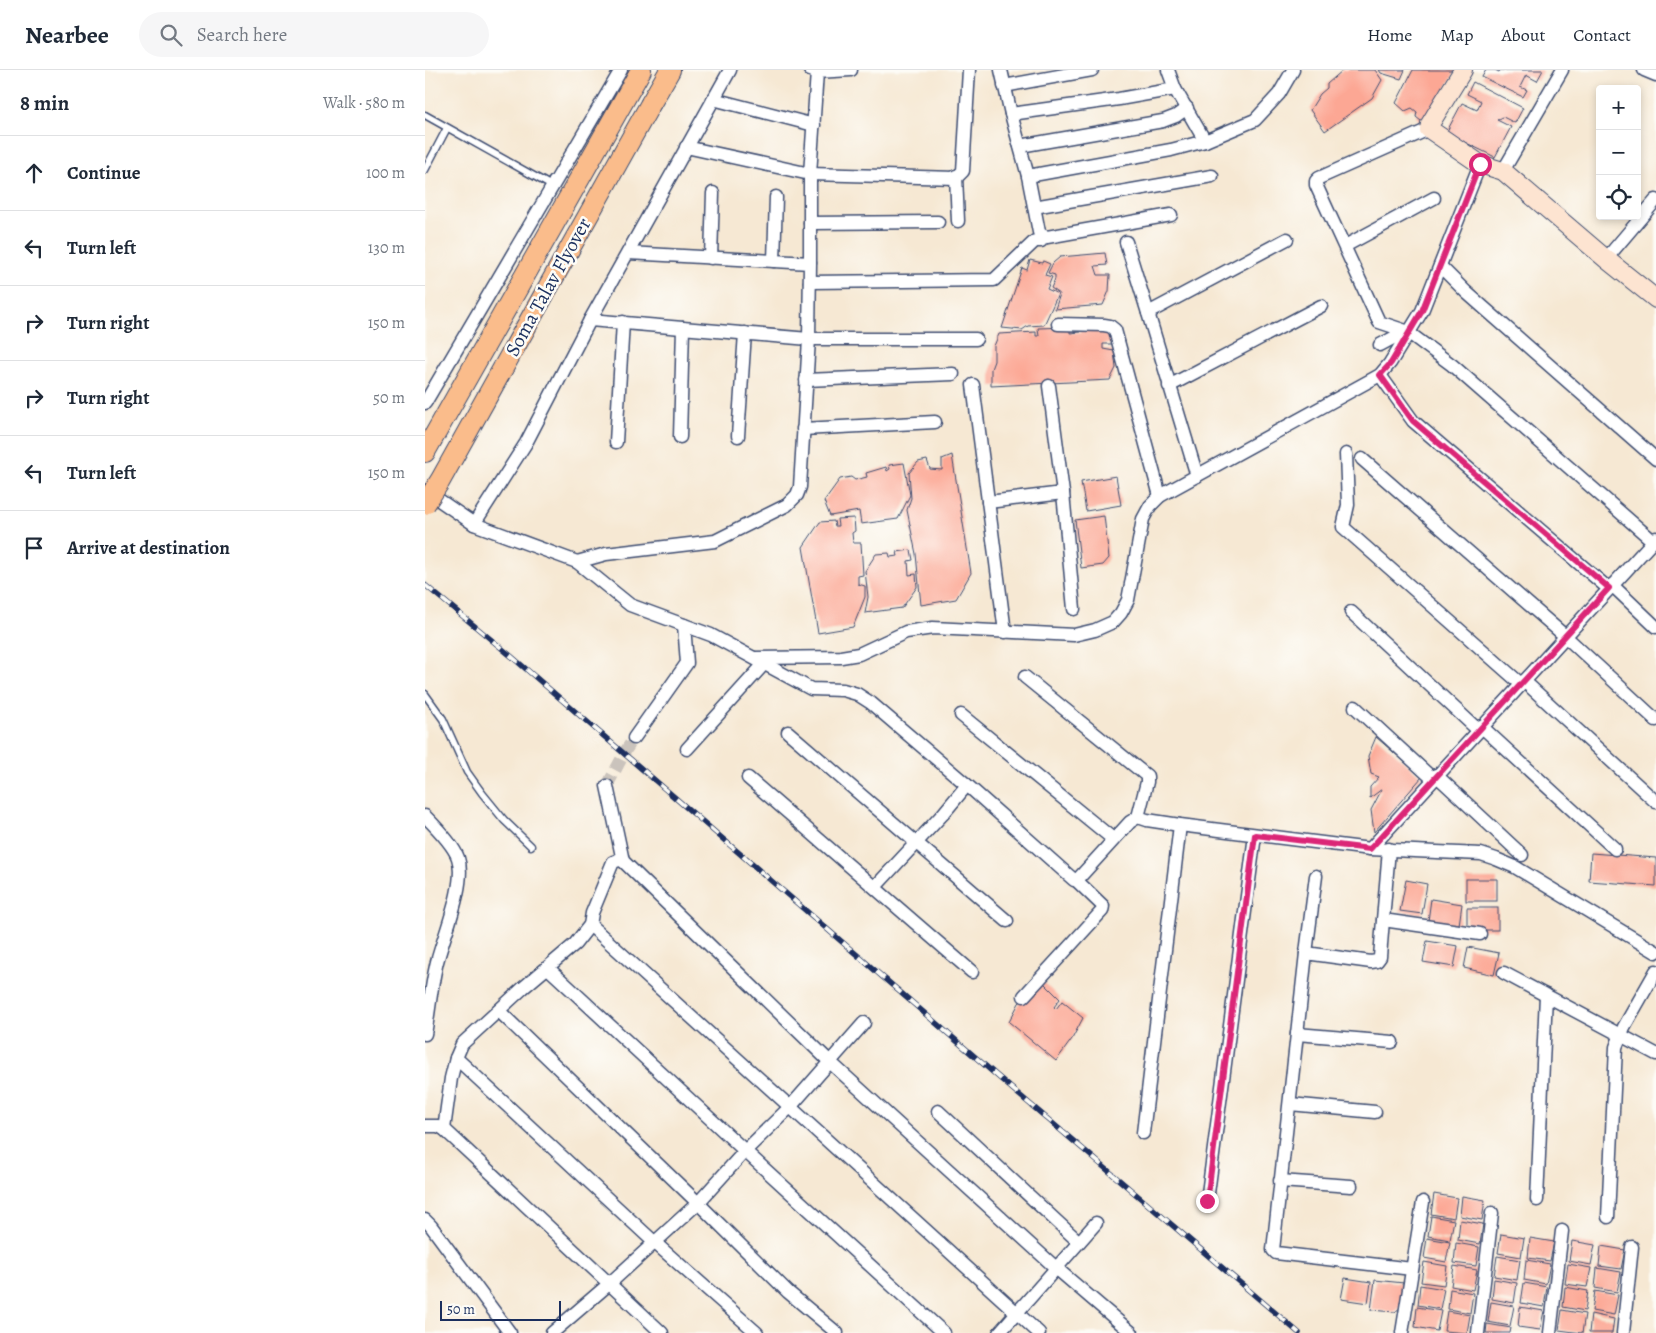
<!DOCTYPE html>
<meta charset="utf-8">
<style>
:root{--surface:#fff;--page:#f6f6f7;--text:#1f2937;--muted:#747a83;--line:#e0e1e3}
body{margin:0;font-family:Alegreya,serif;background:var(--page);color:var(--text)}
.controls{position:absolute;right:15px;top:15px;display:grid;overflow:hidden;border-radius:5px;box-shadow:0 2px 8px #0003}
.controls button{width:45px;height:45px;display:grid;place-items:center;padding:0;border:0;border-bottom:1px solid var(--line);background:var(--surface);color:var(--text);font:25px sans-serif}
.scale{position:absolute;left:15px;bottom:12px;width:121px;box-sizing:border-box;padding-left:5px;border:2px solid #1b2f5e;border-top:0;font-size:14px;line-height:18px;white-space:nowrap;color:#1b2f5e;-webkit-text-stroke:4px #fdfcf7;paint-order:stroke}
.stop{position:absolute;width:15px;height:15px;margin:-11px;border:4px solid #db2777;border-radius:50%;background:#fff}
.stop.end{background:#db2777;border-color:#fff;box-shadow:0 1px 5px #0008}
.list{margin:0;padding:0;list-style:none}
h2{display:flex;justify-content:space-between;align-items:center;height:65px;margin:0;padding:0 20px;font-size:21px}
h2 small{font-size:16px;font-weight:400;color:var(--muted)}
.list li{display:grid;grid-template-columns:32px 1fr auto;gap:15px;align-items:center;box-sizing:border-box;height:75px;padding:0 20px;border-top:1px solid var(--line)}
.list b{display:block;font-size:19px;white-space:nowrap}
.list em{font-size:16px;font-style:normal;color:var(--muted)}
.icon{flex:none;width:28px;height:28px;fill:none;stroke:currentColor;stroke-width:2;stroke-linecap:round;stroke-linejoin:round}
.map{position:relative;flex:none;width:1231px;height:1263px;overflow:hidden}
header{display:flex;align-items:center;gap:30px;box-sizing:border-box;height:70px;padding:0 25px;background:var(--surface);border-bottom:1px solid var(--line)}
header strong{font-size:24px}
nav{display:flex;gap:28px;margin-inline-start:auto;font-size:18px}
.search{width:350px;height:45px;background:var(--page);display:flex;align-items:center;gap:12px;box-sizing:border-box;padding:0 18px;border-radius:28px;color:var(--muted);font-size:19px}
main{display:flex}
aside{flex:1;background:var(--surface)}
.map>svg:first-child{display:block}
.building{fill:#fca794}
.lines{fill:none;stroke-linecap:round;stroke-linejoin:round}
.street-tunnel{stroke:#cac3bc;stroke-width:12;stroke-dasharray:12 6;stroke-linecap:butt}
.lane-casing{stroke:#3c4b70;stroke-width:9}
.street-casing{stroke:#3c4b70;stroke-width:15}
.secondary-casing{stroke:#3c4b70;stroke-width:20}
.primary-casing{stroke:#3c4b70;stroke-width:22}
.lane{stroke:#fff;stroke-width:6}
.street{stroke:#fff;stroke-width:12}
.secondary{stroke:#fde4d1;stroke-width:18}
.primary{stroke:#fabc8b;stroke-width:20}
.rail-casing{stroke:#1b2f5e;stroke-width:5.5}
.rail{stroke:#fdfcf7;stroke-width:4;stroke-dasharray:11;stroke-linecap:butt}
.primary-bridge-casing{stroke:#3c4b70;stroke-width:22;stroke-linecap:butt}
.primary-bridge{stroke:#fabc8b;stroke-width:20}
.route{stroke:#db2777;stroke-width:6}
.labels{text-anchor:middle;dominant-baseline:central;stroke-width:5;stroke-linejoin:round;paint-order:stroke}
.street-label{font-size:20px;fill:#1b2f5e;stroke:#fdfcf7}
</style>
<header>
<strong>Nearbee</strong>
<div class="search"><svg class="icon" aria-label="search" viewBox="0 0 24 24"><circle cx="10" cy="10" r="6"/><path d="M15 15l6 6"/></svg>Search here</div>
<nav><a>Home</a><a>Map</a><a>About</a><a>Contact</a></nav>
</header>
<main>
<aside>
<h2>8 min<small>Walk · 580 m</small></h2>
<ul class="list">
<li><svg class="icon" aria-label="ahead" viewBox="0 0 24 24"><path d="M12 20V5M6 11l6-6 6 6"/></svg><div><b>Continue</b></div><em>100 m</em></li>
<li><svg class="icon" aria-label="left" viewBox="0 0 24 24"><path d="M17 20v-9H6M10 6l-5 5 5 5"/></svg><div><b>Turn left</b></div><em>130 m</em></li>
<li><svg class="icon" aria-label="right" viewBox="0 0 24 24"><path d="M7 20v-9h11M14 6l5 5-5 5"/></svg><div><b>Turn right</b></div><em>150 m</em></li>
<li><svg class="icon" aria-label="right" viewBox="0 0 24 24"><path d="M7 20v-9h11M14 6l5 5-5 5"/></svg><div><b>Turn right</b></div><em>50 m</em></li>
<li><svg class="icon" aria-label="left" viewBox="0 0 24 24"><path d="M17 20v-9H6M10 6l-5 5 5 5"/></svg><div><b>Turn left</b></div><em>150 m</em></li>
<li><svg class="icon" aria-label="arrive" viewBox="0 0 24 24"><path d="M6 21V4h12l-3 4 3 4H6"/></svg><div><b>Arrive at destination</b></div></li>
</ul>
</aside>
<div class="map">
<svg width="1231" height="1263" viewBox="0 0 1231 1263">
<rect width="100%" height="100%" fill="#fdfcf7"/>
<filter id="ink" filterUnits="userSpaceOnUse"><feTurbulence type="fractalNoise" baseFrequency=".02" numOctaves="2"/><feDisplacementMap in="SourceGraphic" scale="10" xChannelSelector="R" yChannelSelector="G"/><feConvolveMatrix kernelMatrix="1 2 1 2 8 2 1 2 1" color-interpolation-filters="sRGB"/></filter>
<filter id="wash" filterUnits="userSpaceOnUse"><feTurbulence type="fractalNoise" baseFrequency=".0096" numOctaves="4" result="noise"/><feDisplacementMap in="SourceGraphic" scale="20" xChannelSelector="R" yChannelSelector="G"/><feGaussianBlur stdDeviation="1.12" result="paint"/><feColorMatrix in="noise" values="0 0 0 0 0 0 0 0 0 0 0 0 0 0 0 0 0 1.4 0 .05"/><feComposite in="paint" operator="in"/></filter>
<g filter="url(#wash)">
<rect width="100%" height="100%" fill="#f6e8d3"/>
<g id="blocks">
<!-- building -->
<g class="building">
<path d="M918 0H950L957 10 947 28 900 61 885 40 895 24 902 18V14Z"/>
<path d="M954 0H980L976 9 956 3Z"/>
<path d="M988 0H1031L1001 55 991 47 992 42 987 38 980 41 971 33Z"/>
<path d="M1061 0H1070L1074 2 1075 0H1118L1112 11 1101 5 1095 17 1102 20 1098 27 1057 7Z"/>
<path d="M1048 12 1098 38 1090 53 1078 47 1072 50 1086 57 1070 87 1021 63 1037 33 1052 40 1056 31 1042 24Z"/>
<path d="M680 183 682 195 670 196 673 205H685L684 221 678 235 630 239 635 224 626 218 630 209V205L623 203 628 193 635 187Z"/>
<path d="M605 190 617 193 618 191 625 194 620 205 627 207 622 219 633 224 619 255 603 256 597 260 577 258 597 198 602 200Z"/>
<path d="M645 257V263L655 262V259L686 260 689 274H678V279L689 281 691 298 685 310 566 316V299L569 291V276L574 264 611 262V266H614L613 258Z"/>
<path d="M527 385 546 503 531 529 496 535 491 484 482 440 486 428 484 403 493 392 502 390 505 399 517 400V389Z"/>
<path d="M479 393 485 425 473 449 436 454 434 441 405 446 399 431 415 409 426 407 430 410 442 407 441 403 461 397 462 401 465 399 464 395Z"/>
<path d="M691 406 696 435 661 441 656 412Z"/>
<path d="M679 446 684 488 678 495 656 498 650 450Z"/>
<path d="M429 448 430 461 427 463 428 473H436L438 505 433 506V514L440 516V527L428 557 393 563 378 477 395 452 409 451 410 456H413L412 449Z"/>
<path d="M486 480 488 490 483 491 484 505 491 504 492 517 477 538 440 543 443 527 440 501 451 484 464 483 465 487 473 486 472 482Z"/>
<path d="M951 667 997 707 949 762 946 740 957 719 945 728V717L954 707 946 704 943 686Z"/>
<path d="M1166 783 1231 788V816L1164 811Z"/>
<rect x="1041" y="809" width="31" height="22"/>
<path d="M981 810 1002 814 997 844 975 841Z"/>
<path d="M1006 829 1037 834 1034 855 1003 851Z"/>
<rect x="1042" y="838" width="31" height="22"/>
<path d="M1002 871 1033 876 1029 897 998 892Z"/>
<path d="M1043 877 1074 883 1069 905 1039 898Z"/>
<path d="M617 911 635 929 629 937 631 939 637 931 658 948 647 969 631 991 584 952 594 933Z"/>
<path d="M1009 1124 1032 1128 1029 1148 1006 1144Z"/>
<path d="M1037 1126 1060 1130 1057 1150 1035 1146Z"/>
<path d="M1006 1146 1029 1150 1025 1170 1003 1166Z"/>
<path d="M1035 1150 1058 1154 1055 1174 1033 1170Z"/>
<path d="M1076 1164 1099 1168 1096 1187 1073 1183Z"/>
<path d="M1002 1168 1025 1172 1021 1192 999 1188Z"/>
<path d="M1105 1168 1129 1172 1125 1191 1103 1188Z"/>
<path d="M1147 1171 1170 1175 1166 1195 1144 1191Z"/>
<path d="M1031 1173 1054 1177 1051 1196 1029 1193Z"/>
<path d="M1176 1176 1200 1180 1196 1199 1174 1196Z"/>
<path d="M1072 1186 1095 1190 1092 1210 1069 1206Z"/>
<path d="M1101 1190 1125 1194 1121 1214 1099 1210Z"/>
<path d="M999 1192 1022 1196 1019 1215 996 1212Z"/>
<path d="M1143 1194 1166 1198 1162 1217 1140 1214Z"/>
<path d="M1029 1196 1052 1200 1048 1220 1026 1216Z"/>
<path d="M1172 1198 1196 1202 1192 1222 1170 1218Z"/>
<path d="M920 1208 946 1212 943 1233 916 1229Z"/>
<path d="M1069 1209 1092 1213 1089 1233 1067 1229Z"/>
<path d="M950 1210 979 1213 976 1237 970 1242 946 1240Z"/>
<path d="M1099 1213 1122 1217 1119 1237 1096 1233Z"/>
<path d="M995 1215 1019 1219 1015 1239 993 1235Z"/>
<path d="M1140 1217 1163 1221 1160 1241 1138 1237Z"/>
<path d="M1025 1219 1048 1223 1045 1243 1023 1239Z"/>
<path d="M1170 1221 1193 1225 1189 1245 1167 1241Z"/>
<path d="M1066 1232 1089 1236 1085 1256 1063 1252Z"/>
<path d="M992 1237 1016 1241 1012 1261 990 1257Z"/>
<path d="M1095 1237 1119 1241 1115 1260 1093 1257Z"/>
<path d="M1137 1240 1160 1244 1157 1263 1134 1260Z"/>
<path d="M1022 1241 1045 1245 1042 1263 1019 1261Z"/>
<path d="M1166 1244 1189 1249 1187 1263H1164Z"/>
<path d="M1062 1254 1086 1258 1085 1263H1061Z"/>
</g>
</g>
</g>
<g filter="url(#ink)">
<use href="#blocks" fill-opacity="0" stroke="#3c4b70" stroke-width="1"/>
<g class="lines">
<!-- street-tunnel -->
<path class="street-tunnel" d="M182 716 201 680 209 668"/>
<defs>
<g id="lane">
<path d="M0 45 125 115 127 110"/>
<path d="M0 100 22 58"/>
<path d="M0 624 18 649 42 702 57 723 79 750 106 776"/>
</g>
<g id="street">
<path d="M305 0 165 250 101 373 49 454 152 492 205 535 286 565 386 619 418 620 432 624 446 633 542 715 649 810 653 809 705 752 713 747 722 750 755 755 945 779 1056 784 1071 789 1090 797 1231 882"/>
<path d="M385 0 392 2 385 104V193"/>
<path d="M576 0 586 44 603 106 614 162 617 165 622 167 746 145"/>
<path d="M743 0 750 19 780 71"/>
<path d="M1219 0 1231 5"/>
<path d="M392 2 426 0"/>
<path d="M579 16 667 0"/>
<path d="M288 29 389 55"/>
<path d="M586 44 694 29 750 19"/>
<path d="M595 76 738 51 751 46 762 38"/>
<path d="M261 77 385 104 531 108 538 101 544 0"/>
<path d="M1078 101 1137 0"/>
<path d="M531 106 533 151"/>
<path d="M603 106 746 80 780 71 830 50 854 24 868 0"/>
<path d="M609 137 787 106"/>
<path d="M385 153 513 152"/>
<path d="M701 172 723 243"/>
<path d="M920 176 1009 128"/>
<path d="M286 188 288 123"/>
<path d="M1181 189 1231 130"/>
<path d="M349 191 351 127"/>
<path d="M1015 196 1041 222 1231 389"/>
<path d="M385 212 569 210 610 171H616"/>
<path d="M165 250 384 269H551"/>
<path d="M633 254 679 255 685 256 690 260 735 426"/>
<path d="M984 263 1027 295 1228 471"/>
<path d="M955 275 981 261 954 252 891 115V111L894 108 1004 59"/>
<path d="M955 305 988 351 1184 519"/>
<path d="M381 310 528 304"/>
<path d="M548 315 580 562"/>
<path d="M624 316 638 423 649 539"/>
<path d="M744 316 896 236"/>
<path d="M0 333 196 0"/>
<path d="M378 359 510 352"/>
<path d="M313 366 320 263"/>
<path d="M255 367 258 258"/>
<path d="M191 372 198 252"/>
<path d="M921 384 923 435 918 457 1096 614"/>
<path d="M937 389 1140 566 1231 650"/>
<path d="M772 406 723 243 862 169"/>
<path d="M1 421 49 454"/>
<path d="M563 432 638 423"/>
<path d="M152 492 181 484 290 471 362 435 372 425 375 417 384 269 385 193 203 183"/>
<path d="M1187 515 1231 557"/>
<path d="M926 542 1053 660"/>
<path d="M331 588 416 587 434 584 481 562 508 558 649 565 670 560 688 552 696 543 703 530 718 449 725 436 735 426 955 305 965 293 997 241 1055 94"/>
<path d="M600 607 722 706V712L713 747"/>
<path d="M1099 611 1231 732"/>
<path d="M930 637 1008 709"/>
<path d="M536 645 688 769"/>
<path d="M1056 656 1190 779"/>
<path d="M363 662 582 851"/>
<path d="M209 668 262 593 259 555"/>
<path d="M262 679 339 594"/>
<path d="M1011 705 1097 785"/>
<path d="M323 708 547 902"/>
<path d="M182 716 198 791 405 992 631 1198 707 1263"/>
<path d="M0 746C10 756 29 776 33 788 42 814 17 869 11 896 6 918 4 942 0 964"/>
<path d="M945 779 1231 468"/>
<path d="M964 779 958 850 1055 864"/>
<path d="M891 806 881 883 848 1180 851 1183 987 1199"/>
<path d="M450 817 518 744 542 715"/>
<path d="M165 855 614 1263"/>
<path d="M881 883 946 892 952 891 955 887 958 850"/>
<path d="M123 898 320 1081 366 1036 439 953"/>
<path d="M1079 903 1231 984"/>
<path d="M599 926 677 841 678 836 651 810"/>
<path d="M74 941 273 1133 363 1222 412 1263"/>
<path d="M872 964 967 972"/>
<path d="M31 988 229 1172 332 1263"/>
<path d="M865 1034 950 1042"/>
<path d="M513 1041 654 1172"/>
<path d="M0 1056H13L19 1059 26 1008 31 988 37 974 98 918 150 874 165 855 167 843 188 792 194 790 198 791"/>
<path d="M19 1059 237 1263"/>
<path d="M718 1063 755 755"/>
<path d="M855 1111 926 1116"/>
<path d="M1112 1130 1121 925"/>
<path d="M782 1131 830 765"/>
<path d="M1183 1147 1191 977 1199 957 1231 901"/>
<path d="M0 1150 6 1156 85 1263"/>
<path d="M127 1263 184 1214 273 1133 320 1081 519 1263"/>
<path d="M574 1263 671 1153"/>
<path d="M977 1263 998 1132"/>
<path d="M1053 1263 1067 1143"/>
<path d="M1125 1263 1137 1161"/>
<path d="M1198 1263 1207 1177"/>
</g>
<path id="secondary" d="M1038 0 1005 54 1004 59 1055 94 1078 101 1181 189 1231 229"/>
<g id="primary">
<path d="M226 33 245 0"/>
<path d="M0 382 216 0"/>
</g>
</defs>
<!-- lane casing -->
<use href="#lane" class="lane-casing"/>
<!-- street casing -->
<use href="#street" class="street-casing"/>
<!-- secondary casing -->
<use href="#secondary" class="secondary-casing"/>
<!-- primary casing -->
<use href="#primary" class="primary-casing"/>
<!-- lane -->
<use href="#lane" class="lane"/>
<!-- street -->
<use href="#street" class="street"/>
<!-- secondary -->
<use href="#secondary" class="secondary"/>
<!-- primary -->
<use href="#primary" class="primary"/>
<defs>
<path id="rail" d="M0 515 86 586 585 1017 874 1263"/>
</defs>
<!-- rail casing -->
<use href="#rail" class="rail-casing"/>
<!-- rail -->
<use href="#rail" class="rail"/>
<defs>
<path id="primary-bridge" d="M0 434 15 411 226 33"/>
</defs>
<!-- primary-bridge casing -->
<use href="#primary-bridge" class="primary-bridge-casing"/>
<!-- primary-bridge -->
<use href="#primary-bridge" class="primary-bridge"/>
</g>
</g>
<g class="lines" filter="url(#ink)">
<!-- route -->
<path class="route" d="M782 1131 830 765 945 779 1184 518 988 351 955 305 966 293 997 241 1055 94"/>
</g>
<g class="labels">
<!-- street labels -->
<g class="street-label">
<text transform="translate(123 217) rotate(-61)">Soma Talav Flyover</text>
</g>
</g>
</svg>
<div class="controls">
<button>+</button>
<button>−</button>
<button><svg class="icon" aria-label="locate" viewBox="0 0 24 24"><circle cx="12" cy="12" r="6"/><path d="M12 2v4M12 18v4M2 12h4M18 12h4"/></svg></button>
</div>
<div class="scale">50 m</div>
<div class="stop" style="left:1055px;top:94px"></div>
<div class="stop end" style="left:782px;top:1131px"></div>
</div>
</main>
